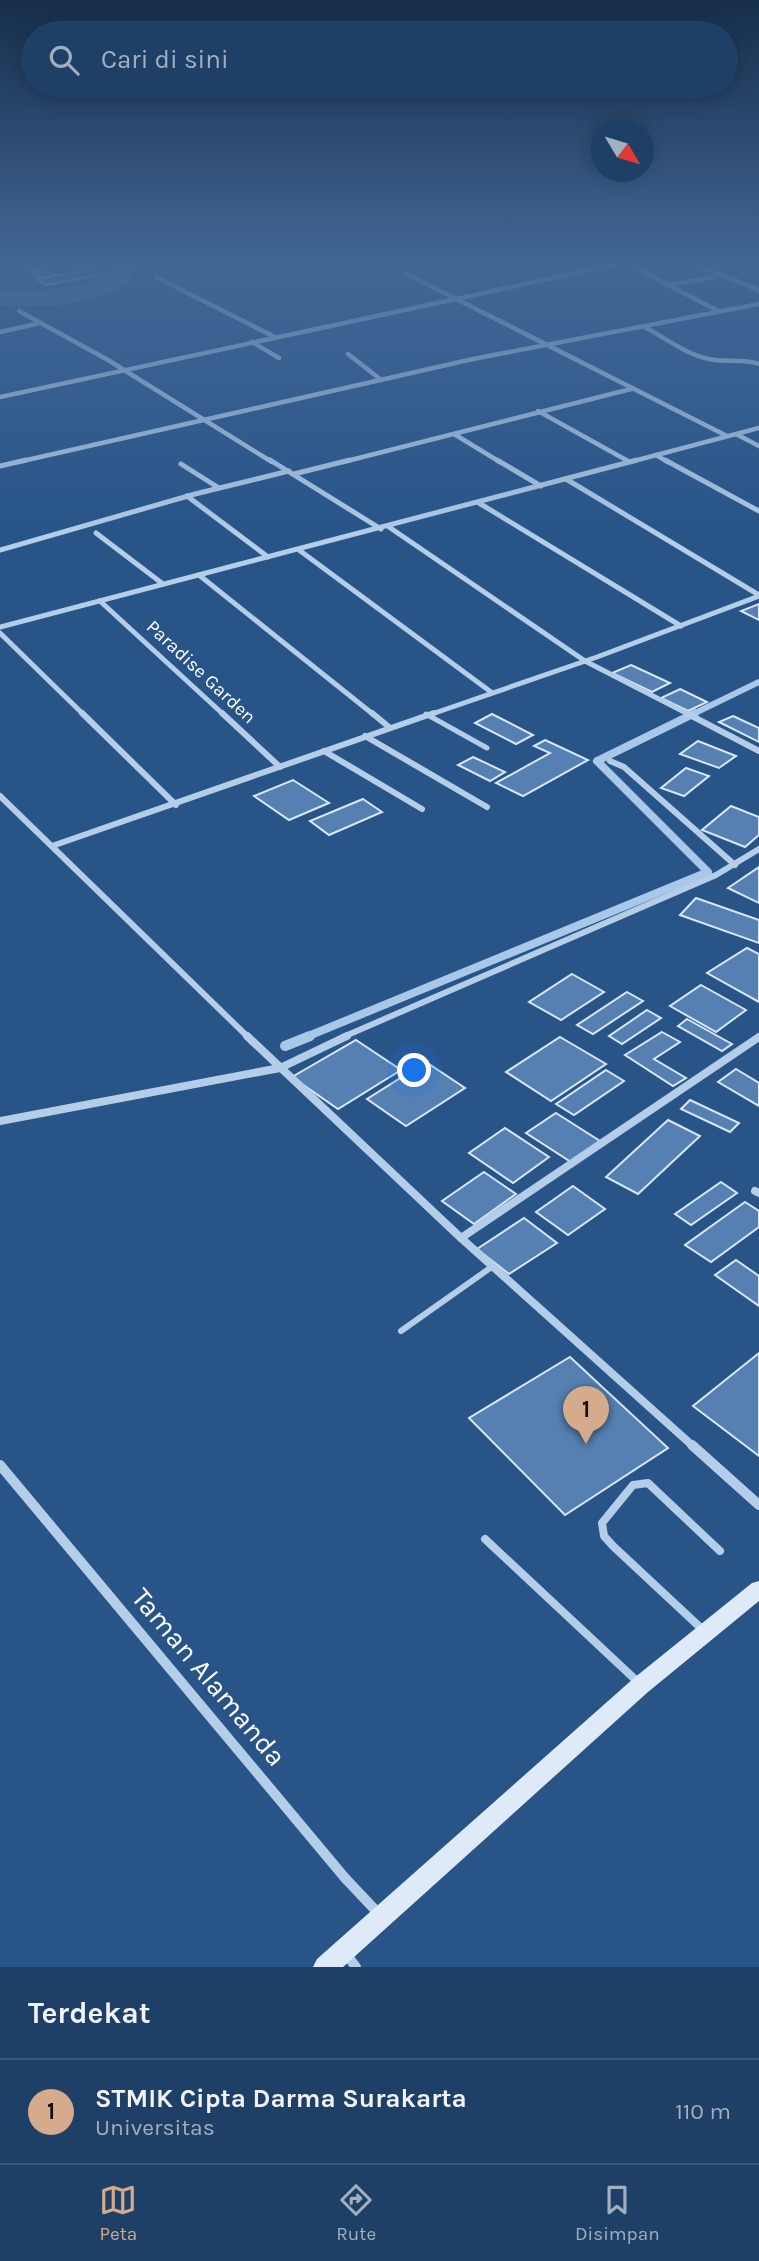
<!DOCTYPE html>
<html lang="id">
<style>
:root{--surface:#1e3f66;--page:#2b4a6f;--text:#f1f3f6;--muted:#a1afbf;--line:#3c587a;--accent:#d6ab8b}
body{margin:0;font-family:Karla,sans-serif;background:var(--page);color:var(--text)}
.compass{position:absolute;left:591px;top:119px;width:63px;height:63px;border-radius:50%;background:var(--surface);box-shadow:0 4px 18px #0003;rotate:128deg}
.you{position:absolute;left:415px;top:1071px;width:24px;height:24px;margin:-18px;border:5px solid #fff;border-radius:50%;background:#1a73e8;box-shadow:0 0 0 10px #1a73e833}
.badge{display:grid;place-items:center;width:46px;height:46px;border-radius:50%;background:var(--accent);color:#111;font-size:23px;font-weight:700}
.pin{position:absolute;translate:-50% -58px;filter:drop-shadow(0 2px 4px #0008)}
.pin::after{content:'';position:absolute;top:37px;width:24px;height:21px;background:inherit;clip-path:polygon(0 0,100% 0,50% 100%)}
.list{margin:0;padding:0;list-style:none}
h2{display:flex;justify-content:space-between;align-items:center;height:91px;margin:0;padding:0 28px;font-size:30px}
h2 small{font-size:23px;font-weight:400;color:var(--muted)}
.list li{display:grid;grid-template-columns:46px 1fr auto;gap:21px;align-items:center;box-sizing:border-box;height:105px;padding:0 28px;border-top:2px solid var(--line)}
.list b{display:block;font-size:26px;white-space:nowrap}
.list p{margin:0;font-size:23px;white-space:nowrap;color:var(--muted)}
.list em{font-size:23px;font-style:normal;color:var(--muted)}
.icon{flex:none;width:38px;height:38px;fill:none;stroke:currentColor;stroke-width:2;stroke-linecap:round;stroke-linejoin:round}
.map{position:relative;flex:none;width:759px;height:1967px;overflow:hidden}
.search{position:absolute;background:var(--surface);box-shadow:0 4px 18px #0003;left:21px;right:21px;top:21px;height:77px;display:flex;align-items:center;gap:18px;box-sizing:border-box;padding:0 24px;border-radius:38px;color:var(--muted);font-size:26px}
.sheet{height:196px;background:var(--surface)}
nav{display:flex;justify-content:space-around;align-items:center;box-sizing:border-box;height:98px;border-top:2px solid var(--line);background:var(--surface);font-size:19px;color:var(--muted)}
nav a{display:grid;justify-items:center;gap:4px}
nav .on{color:var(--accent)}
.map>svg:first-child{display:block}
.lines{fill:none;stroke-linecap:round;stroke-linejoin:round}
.stream-far3{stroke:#a9c8e9;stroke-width:5}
.stream-far2{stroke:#a9c8e9;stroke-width:6}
.stream-far1{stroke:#a9c8e9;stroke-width:8}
.stream{stroke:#a9c8e9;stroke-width:10}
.river{fill:#567599;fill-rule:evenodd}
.building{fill:#5580b1;stroke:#d8e7f7;stroke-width:2}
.lane-far2{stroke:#b4cde8;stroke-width:5}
.lane-far1{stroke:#b4cde8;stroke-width:6}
.lane{stroke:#b4cde8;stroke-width:8}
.street-far4{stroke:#b4cde8;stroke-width:4.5}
.street-far3{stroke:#b4cde8;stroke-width:5}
.street-far2{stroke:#b4cde8;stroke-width:6}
.street-far1{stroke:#b4cde8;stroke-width:8}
.street{stroke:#b4cde8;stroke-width:10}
.secondary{fill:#deeaf7;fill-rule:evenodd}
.labels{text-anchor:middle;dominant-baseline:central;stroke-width:6;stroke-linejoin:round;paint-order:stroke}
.far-street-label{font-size:19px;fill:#fff;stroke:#285488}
.near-street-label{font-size:28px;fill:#fff;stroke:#285488}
</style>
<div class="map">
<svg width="759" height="1967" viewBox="0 0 759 1967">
<rect width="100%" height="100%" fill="#285488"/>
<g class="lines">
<!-- stream-far3 -->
<path class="stream-far3" d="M689 262 759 290"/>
<!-- stream-far2 -->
<path class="stream-far2" d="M691 715 759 682"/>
<!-- stream-far1 -->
<path class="stream-far1" d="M306 1037 708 872 597 761 695 713"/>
<!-- stream -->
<path class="stream" d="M285 1046 310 1036"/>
<!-- river -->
<path class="river" d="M99 262H128L134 269C130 306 28 309 0 305V289C38 294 73 290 108 273Z"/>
</g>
<!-- building -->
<g class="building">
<path d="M43 268 55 275 41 278 30 271Z"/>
<path d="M87 270 95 276 46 285 37 279Z"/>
<path d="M759 604V620L741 611Z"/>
<path d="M631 665 670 683 652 692 612 673Z"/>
<path d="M680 689 707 702 688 711 661 698Z"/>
<path d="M492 714 533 735 516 744 475 723Z"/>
<path d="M733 716 759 728V742L719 722Z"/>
<path d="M545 740 588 760 523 796 496 783 550 753 534 746Z"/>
<path d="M698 741 736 756 719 768 680 754Z"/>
<path d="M473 757 505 772 490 781 458 765Z"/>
<path d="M686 768 709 776 684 796 661 788Z"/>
<path d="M293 780 329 803 289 820 254 796Z"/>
<path d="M363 799 382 812 329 835 310 821Z"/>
<path d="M731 806 759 817V835L745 847 702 830Z"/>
<path d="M759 867V903L728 888Z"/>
<path d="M696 898 759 920V943L680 915Z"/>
<path d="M747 948 759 954V1002L707 973Z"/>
<path d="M572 974 604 992 561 1020 529 1002Z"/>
<path d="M701 985 746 1010 716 1032 670 1006Z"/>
<path d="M627 992 643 1001 593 1034 577 1025Z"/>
<path d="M647 1010 661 1018 622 1044 609 1036Z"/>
<path d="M687 1019 732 1044 722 1051 678 1026Z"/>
<path d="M662 1032 680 1042 654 1059 686 1078 673 1086 625 1055Z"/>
<path d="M560 1037 606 1064 551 1101 506 1072Z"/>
<path d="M356 1040 401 1070 338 1109 292 1077Z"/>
<path d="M426 1062 465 1088 406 1126 367 1099Z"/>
<path d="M736 1069 759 1083V1106L718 1082Z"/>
<path d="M606 1070 624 1081 574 1115 556 1104Z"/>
<path d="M690 1100 739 1123 730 1132 681 1109Z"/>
<path d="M556 1113 600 1141 571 1162 526 1133Z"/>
<path d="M668 1120 700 1136 638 1194 606 1177Z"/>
<path d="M505 1128 549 1157 513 1183 469 1153Z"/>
<path d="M484 1172 516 1194 474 1224 442 1201Z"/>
<path d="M721 1182 737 1193 691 1225 675 1214Z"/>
<path d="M573 1186 605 1209 568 1235 536 1212Z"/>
<path d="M745 1202 759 1211V1227L711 1262 685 1245Z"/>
<path d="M524 1218 557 1243 509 1274 477 1249Z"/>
<path d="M736 1260 759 1276V1306L715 1275Z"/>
<path d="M759 1353V1456L693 1406Z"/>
<path d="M570 1357 668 1448 565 1515 469 1418Z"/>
</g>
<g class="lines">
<!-- lane-far2 -->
<path class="lane-far2" d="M426 714 487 748"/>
<!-- lane-far1 -->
<path class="lane-far1" d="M401 1331 493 1266"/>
<!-- lane -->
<g class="lane">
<path d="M485 1539 639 1683"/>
<path d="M703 1630 613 1546 604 1536 602 1523 633 1485 648 1483 720 1551"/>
</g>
<!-- street-far4 -->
<g class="street-far4">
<path d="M71 262 93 269"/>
<path d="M625 262 718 311"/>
<path d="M407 274 727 436"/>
<path d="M156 277 273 336"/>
<path d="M669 285 714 277"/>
<path d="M19 311 108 360 272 462"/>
<path d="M643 326C664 337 685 354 709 359 726 363 742 358 759 364"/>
<path d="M0 332 40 323"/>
<path d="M252 342 279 358"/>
<path d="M348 354 380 379"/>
<path d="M0 397 628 262"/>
<path d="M538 411 628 461"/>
<path d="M454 434 500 462"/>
<path d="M736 434 759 446"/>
<path d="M656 455 668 462"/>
<path d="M18 462 473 359 759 304"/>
<path d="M343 462 631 389"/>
<path d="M630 462 759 428"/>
</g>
<!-- street-far3 -->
<g class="street-far3">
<path d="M270 460 381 529"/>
<path d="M497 460 541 486"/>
<path d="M665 460 759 511"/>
<path d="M181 464 219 488"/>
<path d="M0 466 26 460"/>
<path d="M294 474 350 460"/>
<path d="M566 479 759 595"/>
<path d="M187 496 268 557"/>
<path d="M479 503 681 626"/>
<path d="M389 527 585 661 690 715"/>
<path d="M96 533 163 584"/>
<path d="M0 550 195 494 289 471"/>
<path d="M299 550 491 692"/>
<path d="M199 575 374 715"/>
<path d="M100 601 224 715"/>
<path d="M0 627 637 460"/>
<path d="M0 633 84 715"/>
<path d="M429 715 597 657 759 596"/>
</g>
<!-- street-far2 -->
<g class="street-far2">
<path d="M82 713 176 805"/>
<path d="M222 713 280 767"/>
<path d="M372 713 389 727"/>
<path d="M686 713 759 751"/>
<path d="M365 736 487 807"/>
<path d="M324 751 422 809"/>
<path d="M610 761 624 767 735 865"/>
<path d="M0 796 248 1037"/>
<path d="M52 846 434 713"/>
<path d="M343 1037 716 875 759 849"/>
</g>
<!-- street-far1 -->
<g class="street-far1">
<path d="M247 1036 461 1238 694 1447"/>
<path d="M0 1121 280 1068 347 1036"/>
<path d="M755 1191 759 1193"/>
<path d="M461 1238 759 1037"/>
</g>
<!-- street -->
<g class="street">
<path d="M692 1445 759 1505"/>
<path d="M0 1465 345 1878 379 1914"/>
<path d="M346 1954 356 1967"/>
</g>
<!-- secondary -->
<path class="secondary" d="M759 1581V1601L648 1692 343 1967H313L317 1959 634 1678 752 1583Z"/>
</g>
<!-- sky -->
<linearGradient id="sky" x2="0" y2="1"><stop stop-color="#162e4b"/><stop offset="0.49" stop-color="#426796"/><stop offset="1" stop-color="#426796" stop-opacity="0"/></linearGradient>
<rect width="759" height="537" fill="url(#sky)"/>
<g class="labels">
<!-- far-street labels -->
<g class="far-street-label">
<text transform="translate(201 672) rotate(43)">Paradise Garden</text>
</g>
<!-- near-street labels -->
<g class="near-street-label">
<text transform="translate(209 1677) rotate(50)">Taman Alamanda</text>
</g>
</g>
</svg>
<svg class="compass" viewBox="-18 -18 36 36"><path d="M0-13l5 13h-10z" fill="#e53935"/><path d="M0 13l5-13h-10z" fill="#a1afbf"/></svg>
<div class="you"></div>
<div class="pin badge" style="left:586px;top:1444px">1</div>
<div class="search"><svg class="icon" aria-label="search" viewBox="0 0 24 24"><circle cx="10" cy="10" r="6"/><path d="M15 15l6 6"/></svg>Cari di sini</div>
</div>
<section class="sheet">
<h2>Terdekat<small></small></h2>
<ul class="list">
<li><span class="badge">1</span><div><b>STMIK Cipta Darma Surakarta</b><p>Universitas</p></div><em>110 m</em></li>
</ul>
</section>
<nav>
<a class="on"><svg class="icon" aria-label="map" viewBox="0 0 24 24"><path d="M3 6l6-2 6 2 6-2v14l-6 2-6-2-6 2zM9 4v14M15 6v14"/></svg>Peta</a>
<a><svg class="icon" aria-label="directions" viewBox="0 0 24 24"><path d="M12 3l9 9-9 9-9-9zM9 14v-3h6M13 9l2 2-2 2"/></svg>Rute</a>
<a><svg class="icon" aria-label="saved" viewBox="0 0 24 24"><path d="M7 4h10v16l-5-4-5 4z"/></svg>Disimpan</a>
</nav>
